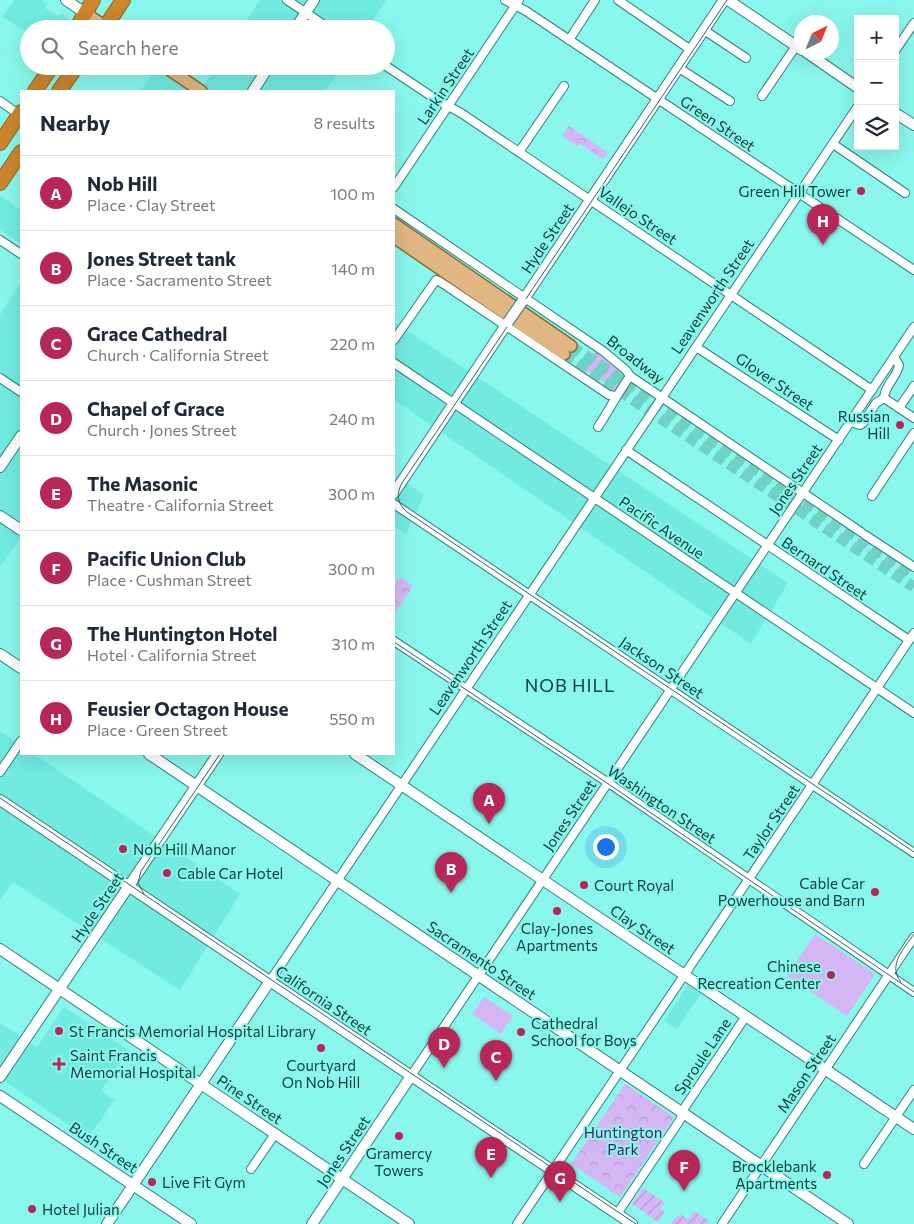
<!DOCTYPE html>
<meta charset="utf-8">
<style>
:root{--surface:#fff;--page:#f6f6f7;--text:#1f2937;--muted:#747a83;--line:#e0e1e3;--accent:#b62757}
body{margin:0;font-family:Commissioner,sans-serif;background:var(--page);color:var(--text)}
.controls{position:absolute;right:15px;top:15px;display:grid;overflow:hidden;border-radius:0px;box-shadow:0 5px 20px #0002}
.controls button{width:45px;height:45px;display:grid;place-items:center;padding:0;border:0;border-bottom:1px solid var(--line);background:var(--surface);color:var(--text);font:25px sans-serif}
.compass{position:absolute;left:794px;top:15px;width:45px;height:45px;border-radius:50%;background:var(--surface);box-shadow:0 5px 20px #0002;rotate:43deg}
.you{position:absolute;left:605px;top:846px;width:18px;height:18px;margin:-12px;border:4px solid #fff;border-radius:50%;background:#1a73e8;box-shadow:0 0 0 8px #1a73e833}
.badge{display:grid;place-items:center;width:32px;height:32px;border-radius:50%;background:var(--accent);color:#fff;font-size:16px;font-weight:700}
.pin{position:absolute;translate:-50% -41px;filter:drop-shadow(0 1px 2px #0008)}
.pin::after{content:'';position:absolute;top:26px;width:18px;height:15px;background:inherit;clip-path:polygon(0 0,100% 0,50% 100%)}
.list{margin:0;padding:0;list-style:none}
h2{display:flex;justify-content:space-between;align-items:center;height:65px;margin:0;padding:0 20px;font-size:21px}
h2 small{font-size:16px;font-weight:400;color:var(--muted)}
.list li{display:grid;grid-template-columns:32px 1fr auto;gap:15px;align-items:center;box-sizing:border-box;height:75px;padding:0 20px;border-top:1px solid var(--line)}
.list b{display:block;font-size:19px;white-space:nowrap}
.list p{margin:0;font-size:16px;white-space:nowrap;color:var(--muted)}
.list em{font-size:16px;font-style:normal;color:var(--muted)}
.icon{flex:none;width:28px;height:28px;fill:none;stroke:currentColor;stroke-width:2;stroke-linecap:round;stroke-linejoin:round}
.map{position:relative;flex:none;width:914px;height:1224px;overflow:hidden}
.search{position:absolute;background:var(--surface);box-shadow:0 5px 20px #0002;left:20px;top:20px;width:375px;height:55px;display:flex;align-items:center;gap:12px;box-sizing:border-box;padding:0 18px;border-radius:28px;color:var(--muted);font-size:19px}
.panel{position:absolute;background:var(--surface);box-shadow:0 5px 20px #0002;left:20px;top:90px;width:375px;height:665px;border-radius:0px}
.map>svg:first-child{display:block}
.built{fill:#71ebe0}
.park{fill:url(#park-crowns)}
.garden{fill:url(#garden-furrows)}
.pitch{fill:#d5b6f5}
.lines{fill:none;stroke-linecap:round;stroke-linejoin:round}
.primary-tunnel{stroke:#70d2c7;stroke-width:11;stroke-dasharray:11 5.5;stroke-linecap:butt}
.street-casing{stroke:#2d837c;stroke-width:10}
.secondary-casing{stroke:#2d837c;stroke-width:12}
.primary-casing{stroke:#896c32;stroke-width:14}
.highway-casing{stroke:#896c32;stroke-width:16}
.street{stroke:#fff;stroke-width:8}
.secondary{stroke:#fff;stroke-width:10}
.primary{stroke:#e1b682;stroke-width:11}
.highway{stroke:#cd852e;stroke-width:14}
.tram{stroke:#276761;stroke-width:1}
.secondary-bridge-casing{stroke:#2d837c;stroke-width:12;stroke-linecap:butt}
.secondary-bridge{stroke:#fff;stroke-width:10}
.poi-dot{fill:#b62757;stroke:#89f7eb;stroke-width:2}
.labels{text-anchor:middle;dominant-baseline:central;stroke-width:4;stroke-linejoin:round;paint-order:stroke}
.street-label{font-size:15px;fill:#0a3d38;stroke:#89f7eb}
.poi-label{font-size:15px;fill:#0a3d38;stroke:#89f7eb;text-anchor:start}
.park-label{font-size:15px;fill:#461967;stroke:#89f7eb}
.quarter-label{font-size:18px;letter-spacing:1px;fill:#0a3d38;stroke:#89f7eb}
</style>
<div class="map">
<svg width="914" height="1224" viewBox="0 0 914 1224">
<defs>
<pattern id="park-crowns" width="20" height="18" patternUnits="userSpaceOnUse" patternTransform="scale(1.25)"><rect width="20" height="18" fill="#d5b6f5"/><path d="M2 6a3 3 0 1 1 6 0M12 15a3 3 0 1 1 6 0" fill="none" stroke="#b69dd3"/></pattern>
<pattern id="garden-furrows" width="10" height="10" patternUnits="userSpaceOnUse" patternTransform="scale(1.25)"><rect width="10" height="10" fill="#d5b6f5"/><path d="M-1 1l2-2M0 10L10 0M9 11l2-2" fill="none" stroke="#b69dd3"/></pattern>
</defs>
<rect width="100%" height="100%" fill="#89f7eb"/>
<!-- built -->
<g class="built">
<path d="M14 0H42L47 3 45 8 59 17 62 14 69 19 64 29H29L27 33 3 17Z"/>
<path d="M260 0H386L367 29H241Z"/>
<path d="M157 66H164L200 90 217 66H342L325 91H141Z"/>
<path d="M0 196 21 210V244L0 230Z"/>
<path d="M21 282V537L0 567V315Z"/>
<path d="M394 322 788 583 751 644 394 400Z"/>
<path d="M394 474 424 495 406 534 394 526Z"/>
<path d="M0 731 21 745V754H34L240 894 180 990 13 882 0 900Z"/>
<path d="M688 985 701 994 677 1029 664 1021Z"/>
<path d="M64 1007 128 1050 101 1091 114 1100 88 1138 0 1078V1023L37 1047Z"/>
</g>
<!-- park -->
<g class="park">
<path d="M569 126 608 153 603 160 581 144 577 146 562 136Z"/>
<path d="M595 352 625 372 615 391 591 372 588 371 587 374 583 371Z"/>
<path d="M400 577 412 585V588L394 614V586Z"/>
<path d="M625 1084 674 1117 620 1197 571 1164Z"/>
</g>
<!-- garden -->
<g class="garden">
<path d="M643 1188 665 1203 660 1209 665 1212 658 1222 632 1204Z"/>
<path d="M694 1211 709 1221 707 1224H670L680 1214 688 1219Z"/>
</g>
<!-- pitch -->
<g class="pitch">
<path d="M815 934 875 974 847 1016 787 976Z"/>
<path d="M484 997 513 1016 501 1034 472 1014Z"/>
</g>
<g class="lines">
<!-- primary-tunnel -->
<g class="primary-tunnel">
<path d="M571 346 914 575"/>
<path d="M564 354 914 587"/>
</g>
<defs>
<g id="street">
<path d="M287 0 330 29"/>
<path d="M505 0 526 11 914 270"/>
<path d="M618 0 691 50"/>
<path d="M704 30 746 58"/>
<path d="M569 40 595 0"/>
<path d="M895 51 914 23"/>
<path d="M386 66 437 100 461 113 872 390"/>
<path d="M679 68 730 101"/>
<path d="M762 96 796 46"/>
<path d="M0 101 21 116"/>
<path d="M833 144 905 193"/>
<path d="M519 152 564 86"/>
<path d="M394 187 519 0"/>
<path d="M394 209 603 351 626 370 630 376 861 532"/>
<path d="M0 240 21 254"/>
<path d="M394 340 436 280 439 281 609 395 615 396"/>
<path d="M696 347 839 440"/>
<path d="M394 363 914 713"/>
<path d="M0 378 21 392"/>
<path d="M884 398C885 384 897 378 899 365L894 357"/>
<path d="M884 398 914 418"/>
<path d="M899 408 914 386"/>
<path d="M851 422 860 425 863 423 876 403 884 398"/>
<path d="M598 427C609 410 618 393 630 376"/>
<path d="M626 450 909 640"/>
<path d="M872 496 914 433"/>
<path d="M394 504 914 853"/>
<path d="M865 535 914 567"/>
<path d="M394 641 616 788 914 992"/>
<path d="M0 772 21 741"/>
<path d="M270 981 858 106"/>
<path d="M411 1076 914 327"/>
<path d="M864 1164 914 1090"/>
<path d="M251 1169 275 1134"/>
<path d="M617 1214 680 1120 685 1107 746 1016"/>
<path d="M517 1224 914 633"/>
<path d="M722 1224 914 937"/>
</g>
<g id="secondary">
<path d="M66 0 85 13"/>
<path d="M728 0 802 50"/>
<path d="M295 29 314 0"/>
<path d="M806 52 858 88"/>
<path d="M253 91 269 66"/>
<path d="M895 113 914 125"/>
<path d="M522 302 724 0"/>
<path d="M0 467 21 436"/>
<path d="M394 493 508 322"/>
<path d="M0 516 21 530"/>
<path d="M0 654 21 668"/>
<path d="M149 754 848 1224"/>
<path d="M355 754 914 1129"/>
<path d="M0 800 632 1224"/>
<path d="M0 949 409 1224"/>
<path d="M0 1077 218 754"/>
<path d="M0 1096 191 1224"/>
<path d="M107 1224 270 981"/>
<path d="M312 1224 411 1076"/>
</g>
<g id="primary">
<path d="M85 13 108 29"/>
<path d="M164 66 201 91"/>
<path d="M394 224 571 346"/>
<path d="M394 237 564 354"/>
</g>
<g id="highway">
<path d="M76 29 93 0"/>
<path d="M104 29 123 0"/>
<path d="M35 91 52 66"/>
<path d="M59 91 77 66"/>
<path d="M0 143 21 112"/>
<path d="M0 183 21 152"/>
</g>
</defs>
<!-- street casing -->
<use href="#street" class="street-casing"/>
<!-- secondary casing -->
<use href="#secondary" class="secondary-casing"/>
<!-- primary casing -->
<use href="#primary" class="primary-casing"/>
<!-- highway casing -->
<use href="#highway" class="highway-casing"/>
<!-- street -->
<use href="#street" class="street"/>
<!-- secondary -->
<use href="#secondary" class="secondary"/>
<!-- primary -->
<use href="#primary" class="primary"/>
<!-- highway -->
<use href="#highway" class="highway"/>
<!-- tram -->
<g class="tram">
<path d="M727 0 402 483C396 494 397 503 407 512L914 852"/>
<path d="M394 642 604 781 914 992"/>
<path d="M0 798 636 1224"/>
<path d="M144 894 138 883 141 871 220 754"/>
<path d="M901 982C887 965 904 949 914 934"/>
</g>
<defs>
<path id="secondary-bridge" d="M508 322 522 302"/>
</defs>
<!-- secondary-bridge casing -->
<use href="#secondary-bridge" class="secondary-bridge-casing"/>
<!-- secondary-bridge -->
<use href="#secondary-bridge" class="secondary-bridge"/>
</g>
<!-- markers -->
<g class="poi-dot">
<circle cx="861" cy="191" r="5"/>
<circle cx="900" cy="425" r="5"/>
<circle cx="123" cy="849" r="5"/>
<circle cx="167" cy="873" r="5"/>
<circle cx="584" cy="885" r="5"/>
<circle cx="875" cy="892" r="5"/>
<circle cx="557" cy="911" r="5"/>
<circle cx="831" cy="975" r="5"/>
<circle cx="59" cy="1031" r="5"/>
<circle cx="521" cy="1032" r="5"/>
<circle cx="321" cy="1048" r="5"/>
<path d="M56.5 1056.5h5v5h5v5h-5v5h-5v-5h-5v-5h5z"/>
<circle cx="399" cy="1136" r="5"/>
<circle cx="827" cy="1175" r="5"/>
<circle cx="152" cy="1182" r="5"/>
<circle cx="32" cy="1209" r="5"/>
</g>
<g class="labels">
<!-- street labels -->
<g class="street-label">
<text transform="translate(445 86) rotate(-56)">Larkin Street</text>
<text transform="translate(718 123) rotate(34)">Green Street</text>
<text transform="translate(638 215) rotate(34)">Vallejo Street</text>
<text transform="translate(547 238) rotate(-56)">Hyde Street</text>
<text transform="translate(712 296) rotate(-56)">Leavenworth Street</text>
<text transform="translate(636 359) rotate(38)">Broadway</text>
<text transform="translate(775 381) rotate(34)">Glover Street</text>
<text transform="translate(795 479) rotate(-56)">Jones Street</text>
<text transform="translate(662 527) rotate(34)">Pacific Avenue</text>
<text transform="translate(825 568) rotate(34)">Bernard Street</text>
<text transform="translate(470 657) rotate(-56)">Leavenworth Street</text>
<text transform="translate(662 667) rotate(34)">Jackson Street</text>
<text transform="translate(662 804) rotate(34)">Washington Street</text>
<text transform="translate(569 815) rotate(-56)">Jones Street</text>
<text transform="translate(771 822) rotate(-56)">Taylor Street</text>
<text transform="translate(97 907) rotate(-56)">Hyde Street</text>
<text transform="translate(643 929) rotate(34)">Clay Street</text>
<text transform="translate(482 960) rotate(34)">Sacramento Street</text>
<text transform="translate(324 1000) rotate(34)">California Street</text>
<text transform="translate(702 1056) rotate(-56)">Sproule Lane</text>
<text transform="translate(806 1073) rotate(-56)">Mason Street</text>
<text transform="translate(250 1099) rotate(34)">Pine Street</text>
<text transform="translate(104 1147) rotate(34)">Bush Street</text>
<text transform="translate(343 1151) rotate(-56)">Jones Street</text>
</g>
<!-- poi labels -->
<g class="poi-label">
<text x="851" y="191" text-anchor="end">Green Hill Tower</text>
<text x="890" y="416" text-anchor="end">Russian<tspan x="890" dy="17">Hill</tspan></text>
<text x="133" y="849">Nob Hill Manor</text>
<text x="177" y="873">Cable Car Hotel</text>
<text x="865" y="883" text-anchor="end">Cable Car<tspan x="865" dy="17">Powerhouse and Barn</tspan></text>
<text x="594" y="885">Court Royal</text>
<text x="557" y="928" text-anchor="middle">Clay-Jones<tspan x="557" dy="17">Apartments</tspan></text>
<text x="821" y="966" text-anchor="end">Chinese<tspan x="821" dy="17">Recreation Center</tspan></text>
<text x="531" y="1023">Cathedral<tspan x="531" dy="17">School for Boys</tspan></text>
<text x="69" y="1031">St Francis Memorial Hospital Library</text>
<text x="70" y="1055">Saint Francis<tspan x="70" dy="17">Memorial Hospital</tspan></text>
<text x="321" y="1065" text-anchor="middle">Courtyard<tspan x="321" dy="17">On Nob Hill</tspan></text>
<text x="399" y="1153" text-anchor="middle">Gramercy<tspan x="399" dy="17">Towers</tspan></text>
<text x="817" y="1166" text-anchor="end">Brocklebank<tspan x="817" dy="17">Apartments</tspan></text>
<text x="162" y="1182">Live Fit Gym</text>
<text x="42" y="1209">Hotel Julian</text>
</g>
<!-- park labels -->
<g class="park-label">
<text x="623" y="1132">Huntington<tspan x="623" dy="17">Park</tspan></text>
</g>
<!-- quarter labels -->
<g class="quarter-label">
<text x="570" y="685">NOB HILL</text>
</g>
</g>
</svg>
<div class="controls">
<button>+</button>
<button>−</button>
<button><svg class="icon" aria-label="layers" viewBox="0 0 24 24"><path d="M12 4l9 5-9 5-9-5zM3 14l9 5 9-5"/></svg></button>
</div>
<svg class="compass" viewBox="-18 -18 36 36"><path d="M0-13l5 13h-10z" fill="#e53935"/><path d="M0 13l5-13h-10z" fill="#747a83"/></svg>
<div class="you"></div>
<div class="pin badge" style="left:489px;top:824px">A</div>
<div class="pin badge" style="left:451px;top:893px">B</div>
<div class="pin badge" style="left:496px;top:1081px">C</div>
<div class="pin badge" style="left:444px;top:1068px">D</div>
<div class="pin badge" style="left:491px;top:1178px">E</div>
<div class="pin badge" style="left:684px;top:1191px">F</div>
<div class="pin badge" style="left:560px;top:1202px">G</div>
<div class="pin badge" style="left:823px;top:245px">H</div>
<div class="search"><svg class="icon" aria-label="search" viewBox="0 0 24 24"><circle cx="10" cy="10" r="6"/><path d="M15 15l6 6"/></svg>Search here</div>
<section class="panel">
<h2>Nearby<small>8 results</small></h2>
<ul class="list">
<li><span class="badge">A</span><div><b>Nob Hill</b><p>Place · Clay Street</p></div><em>100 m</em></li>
<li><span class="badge">B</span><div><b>Jones Street tank</b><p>Place · Sacramento Street</p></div><em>140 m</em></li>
<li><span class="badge">C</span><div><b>Grace Cathedral</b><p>Church · California Street</p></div><em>220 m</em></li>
<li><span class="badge">D</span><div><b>Chapel of Grace</b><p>Church · Jones Street</p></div><em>240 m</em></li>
<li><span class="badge">E</span><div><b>The Masonic</b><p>Theatre · California Street</p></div><em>300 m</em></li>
<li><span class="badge">F</span><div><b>Pacific Union Club</b><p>Place · Cushman Street</p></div><em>300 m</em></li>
<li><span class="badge">G</span><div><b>The Huntington Hotel</b><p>Hotel · California Street</p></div><em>310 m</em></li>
<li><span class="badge">H</span><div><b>Feusier Octagon House</b><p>Place · Green Street</p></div><em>550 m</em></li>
</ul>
</section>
</div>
